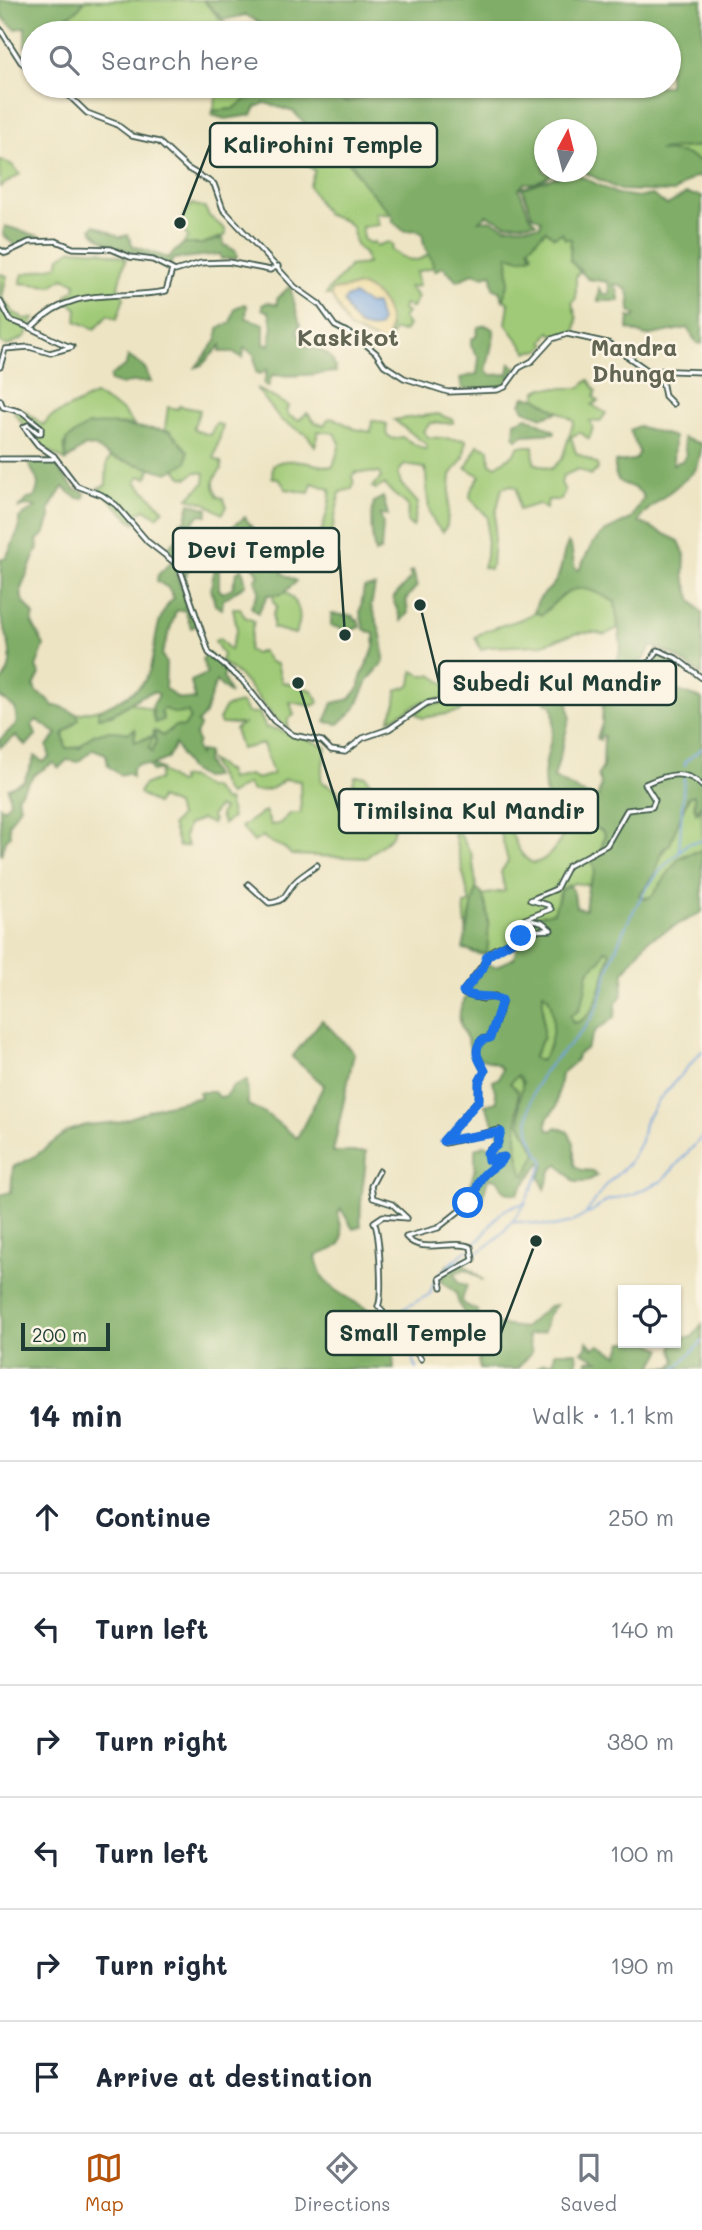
<!DOCTYPE html>
<meta charset="utf-8">
<style>
:root{--surface:#fff;--page:#f6f6f7;--text:#1f2937;--muted:#747a83;--line:#e0e1e3;--accent:#b45309}
body{margin:0;font-family:Mali,sans-serif;background:var(--page);color:var(--text)}
.controls{position:absolute;right:21px;bottom:21px;display:grid;overflow:hidden;border-radius:0px;box-shadow:0 2px 5px #0004}
.controls button{width:63px;height:63px;display:grid;place-items:center;padding:0;border:0;border-bottom:2px solid var(--line);background:var(--surface);color:var(--text);font:35px sans-serif}
.compass{position:absolute;left:534px;top:119px;width:63px;height:63px;border-radius:50%;background:var(--surface);box-shadow:0 2px 5px #0004;rotate:7deg}
.scale{position:absolute;left:21px;bottom:18px;width:89px;box-sizing:border-box;padding-left:7px;border:4px solid #1f3d34;border-top:0;font-size:19px;line-height:24px;white-space:nowrap;color:#1f3d34;-webkit-text-stroke:5px #fcf5e5;paint-order:stroke}
.stop{position:absolute;width:21px;height:21px;margin:-16px;border:5px solid #1a73e8;border-radius:50%;background:#fff}
.stop.end{background:#1a73e8;border-color:#fff;box-shadow:0 2px 7px #0008}
.list{margin:0;padding:0;list-style:none}
h2{display:flex;justify-content:space-between;align-items:center;height:91px;margin:0;padding:0 28px;font-size:30px}
h2 small{font-size:23px;font-weight:400;color:var(--muted)}
.list li{display:grid;grid-template-columns:46px 1fr auto;gap:21px;align-items:center;box-sizing:border-box;height:112px;padding:0 28px;border-top:2px solid var(--line)}
.list b{display:block;font-size:26px;white-space:nowrap}
.list em{font-size:23px;font-style:normal;color:var(--muted)}
.icon{flex:none;width:38px;height:38px;fill:none;stroke:currentColor;stroke-width:2;stroke-linecap:round;stroke-linejoin:round}
.map{position:relative;flex:none;width:702px;height:1369px;overflow:hidden}
.search{position:absolute;background:var(--surface);box-shadow:0 2px 5px #0004;left:21px;right:21px;top:21px;height:77px;display:flex;align-items:center;gap:18px;box-sizing:border-box;padding:0 24px;border-radius:38px;color:var(--muted);font-size:26px}
.sheet{height:763px;background:var(--surface)}
nav{display:flex;justify-content:space-around;align-items:center;box-sizing:border-box;height:98px;border-top:2px solid var(--line);background:var(--surface);font-size:19px;color:var(--muted)}
nav a{display:grid;justify-items:center;gap:4px}
nav .on{color:var(--accent)}
.map>svg:first-child{display:block}
.green{fill:#a0ca77;stroke:#608456;stroke-width:2}
.forest{fill:#80ae68;stroke:#50764e;stroke-width:2;fill-rule:evenodd}
.sand{fill:#eeda9e;stroke:#868c69;stroke-width:2;fill-rule:evenodd}
.water{fill:#74a4de;stroke:#4a7089;stroke-width:2}
.lines{fill:none;stroke-linecap:round;stroke-linejoin:round}
.stream{stroke:#74a4de;stroke-width:2}
.minor-casing{stroke:#3e5649;stroke-width:7}
.minor{stroke:#fff;stroke-width:3.5}
.route{stroke:#1a73e8;stroke-width:9}
.labels{text-anchor:middle;dominant-baseline:central;stroke-width:5;stroke-linejoin:round;paint-order:stroke}
.neighbourhood-label{font-size:23px;font-weight:bold;fill:#626553;stroke:#fcf5e5}
.quarter-label{font-size:24px;font-weight:bold;fill:#626553;stroke:#fcf5e5}
.leader{fill:none;stroke:#1f3d34;stroke-width:2.5}
.callout-dot{fill:#1f3d34;stroke:#fcf5e5;stroke-width:2.5}
.callout{fill:#fcf5e5;stroke:#1f3d34;stroke-width:2.5}
.callout-label{font-size:23px;text-anchor:middle;font-weight:bold;fill:#1f3d34}
</style>
<div class="map">
<svg width="702" height="1369" viewBox="0 0 702 1369">
<rect width="100%" height="100%" fill="#fcf5e5"/>
<filter id="ink" filterUnits="userSpaceOnUse"><feTurbulence type="fractalNoise" baseFrequency=".0143" numOctaves="2"/><feDisplacementMap in="SourceGraphic" scale="14" xChannelSelector="R" yChannelSelector="G"/><feConvolveMatrix kernelMatrix="1 2 1 2 8 2 1 2 1" color-interpolation-filters="sRGB"/></filter>
<filter id="wash" filterUnits="userSpaceOnUse"><feTurbulence type="fractalNoise" baseFrequency=".00686" numOctaves="4" result="noise"/><feDisplacementMap in="SourceGraphic" scale="28" xChannelSelector="R" yChannelSelector="G"/><feGaussianBlur stdDeviation="1.57" result="paint"/><feColorMatrix in="noise" values="0 0 0 0 0 0 0 0 0 0 0 0 0 0 0 0 0 1.4 0 .05"/><feComposite in="paint" operator="in"/></filter>
<g filter="url(#wash)">
<rect width="100%" height="100%" fill="#ede4c3"/>
<!-- green -->
<g class="green">
<path d="M85 0H203L230 30 238 33H57L50 27 76 11Z"/>
<path d="M209 86H257V92L233 109 213 111 217 95Z"/>
<path d="M297 86H352L363 92 364 97 346 102 324 90Z"/>
<path d="M307 126C341 143 341 154 362 181 370 193 383 203 392 215L375 213 379 225 362 227 363 239 369 243 374 242 376 246 388 242 393 245 391 250C403 258 416 266 428 254L434 261V267L416 272 419 286 409 287 418 297 412 308 405 304 402 309 407 313 403 318 408 325 404 332 395 330 388 342 391 327 357 286 333 290 331 295H326C331 282 344 278 349 266L367 264 365 255 356 245 352 227 345 221 326 214 309 186 315 171 300 159 301 152 292 143Z"/>
<path d="M702 146V162L685 154 659 150Z"/>
<path d="M0 160 11 164 20 174 0 187Z"/>
<path d="M192 204 205 208 209 216 225 229 226 235 202 244H183L188 237 178 224Z"/>
<path d="M545 230 556 235 562 233 571 239 570 260 580 272 576 276V298L572 303 577 319 575 333 555 336 550 332 543 342 546 344 540 350 527 352 506 324 509 304 504 299 509 281 507 257 509 254 520 259 533 254 529 247Z"/>
<path d="M72 249 101 251 126 258 118 286 124 298 117 319 108 315 95 329 76 321 77 309 67 300V295L75 290 76 283 63 278 52 286 20 283 23 274 58 266 60 257Z"/>
<path d="M0 274 7 276 2 298 13 312 25 319 34 318 25 337 7 346 0 342Z"/>
<path d="M589 380 596 391 594 397 598 401 592 405 606 413 600 422 590 421 593 428 589 439 580 432 571 437 576 453 597 464 598 469 591 475 578 469 563 476 561 483 565 491 561 500H548L546 509 538 504 519 510 517 488 511 485 502 488 496 513 492 564 490 569 483 567 486 557 488 517 470 498 471 490 480 476 466 468 478 445 489 449 490 464 496 466 514 454 519 446H533L534 463 551 469 562 459 574 421 536 398 537 391 543 388H579Z"/>
<path d="M256 388 289 406 286 410 289 416 299 420 307 413 316 423 324 425 328 419 334 418 355 429 371 432 372 420 387 424 386 434 393 439 402 437 425 450 427 445 394 420 438 414 453 420V423H431L423 431 428 437 466 440 464 457 451 475 447 525 443 532C423 516 429 490 425 468L404 465 398 473 401 484 418 503 413 527 407 522 408 506C401 498 391 495 385 484L376 489 372 487 381 478 379 473 356 472 352 476 354 484 352 489 340 492 331 538 319 547C318 532 332 509 330 489L312 483 309 493 286 489 280 480 272 477 273 465C290 455 314 466 333 467L340 443 334 433 318 431 315 446 307 435 281 420Z"/>
<path d="M95 395 123 411 134 425 109 424 64 444 66 461 40 445 14 413 18 410 25 411 43 425 50 417Z"/>
<path d="M179 406 200 410 194 426V430L210 435 216 423 223 426 214 458 221 462 222 469C212 478 212 484 218 497L223 498 227 507 222 514 205 503 188 498 204 483 205 473 195 472 188 478 182 477 175 468 179 467C179 452 181 437 165 429L168 407 178 409Z"/>
<path d="M111 457 150 468 147 478 139 476 136 482 164 510 157 517 145 509 137 513 135 524 98 488 106 485 107 463Z"/>
<path d="M577 587 589 588 615 602 618 628 605 635 593 632 574 634 540 645 488 647 481 650 475 637C495 623 520 624 534 612L542 614 557 598Z"/>
<path d="M286 592C300 604 304 617 295 634L273 628V615L277 606 273 602 274 593Z"/>
<path d="M233 608H240L245 617 254 621 248 650 255 654 262 651 270 662 277 664 282 682 311 690 318 699V703L312 706 290 702 294 715 288 719V728L278 721 240 676 221 661 223 655 215 641 219 638 230 650 237 629Z"/>
<path d="M546 658 570 668 568 674 554 677 553 682 514 681 482 695 461 690 447 699 424 701 389 720 396 703 397 690 411 685 413 671 421 675H431L451 688 456 687 467 674 474 673 485 682 520 679 529 672 537 674V668Z"/>
<path d="M466 692 476 702 467 704 458 712 422 718 416 713 425 705 450 702Z"/>
<path d="M130 702 152 710 153 719 163 716 161 712 164 708 175 714 188 712 190 719 184 727 175 726 163 736 156 731 153 732 156 743 152 752 149 749 152 736 134 742 136 731 134 730 129 733C91 725 91 750 66 748L63 734 79 719 77 714 104 708 98 711V717L112 715Z"/>
<path d="M241 703 248 713H259L266 728C272 726 315 742 326 747L321 777 322 782 337 790 341 807 350 811 363 790 353 783 355 776H366L372 786 397 791V807L455 801 461 813 458 825 414 822 412 817 395 824 392 836 366 858 291 855C284 843 270 846 263 836L254 842 241 827 265 811 271 825 279 824 291 813H301L300 781 284 779C275 790 266 791 252 791L247 784 229 795 225 791 210 760 228 772 230 779 249 775 257 779 273 774 263 744 241 749 235 729 243 724H221L219 720 225 707Z"/>
<path d="M160 770 177 783 181 782 180 778 189 777 207 788 212 787 224 801 228 800 232 818 223 824 220 815 223 809 218 807 211 817 214 820 212 824 201 819 188 825 184 837 188 846 179 847 172 825 179 817 176 805 160 798 156 804 139 793 143 785 159 779Z"/>
<path d="M691 794 695 797 694 808 699 813 702 804V850C695 853 686 853 680 858 665 870 664 897 643 898L639 895C642 889 646 887 650 881 660 869 658 854 670 844L673 829Z"/>
<path d="M503 822C517 834 514 854 533 863 549 862 566 836 566 822L601 830 605 835 600 853 592 862C597 870 595 877 589 885L574 883 561 892 557 919C537 935 494 967 468 950L464 904 470 903 454 834 458 831 472 855 477 891 481 895 505 891 501 872 508 861 499 826Z"/>
<path d="M605 950 610 951V955C604 975 598 1022 573 1023L570 1016 580 1009 588 971 601 960Z"/>
<path d="M543 993C561 1004 554 1049 540 1061L533 1058 541 1043Z"/>
<path d="M515 1076H520C526 1089 518 1107 521 1123 524 1135 532 1143 537 1154L526 1176 522 1173 517 1148V1089L510 1084Z"/>
</g>
<!-- forest -->
<g class="forest">
<path d="M0 0H85L76 11 47 28 51 33H33V46L25 47V27L16 29C3 20 0 16 0 0Z"/>
<path d="M203 0H702V146L659 150 685 154 702 162V176L692 178 674 192 620 190 584 172H586V130H544V172H557L535 183H525L519 189 529 214 536 223 506 224 487 215 479 221 490 220 505 227 540 226 541 220 532 215 522 188 572 172 617 194 639 197 652 195 667 205 686 194 702 196V344L697 343 687 328 646 336 628 329 629 317 634 318 636 315 630 311C629 296 633 288 613 284L618 291 619 301H598L599 288 604 295 610 294 608 282 588 279 570 260 571 239H565L562 233 554 237 546 230 529 247 532 256 520 259 508 255 509 281 503 300 499 291 493 288 492 274 482 276 473 273 458 281 443 267 434 271C434 257 421 248 423 234L416 230 404 231 393 222 392 215 362 182 350 160 331 139 307 126 294 112 265 103 256 107 252 115 225 119 212 115 213 111 233 109 257 92V86H297L324 90 346 102 364 97 363 92 352 86H669V33H276L246 15 224 20Z"/>
<path d="M95 225 120 237 128 235 133 246 168 258 183 244H202L223 238 224 245 236 251 237 256 235 259H221L220 254 173 259 170 266C144 249 112 255 91 229Z"/>
<path d="M5 226 48 239 28 240 15 246 3 234Z"/>
<path d="M290 286 300 325 297 331 307 347C324 350 333 354 336 372 313 374 297 377 272 375L268 387 264 384 267 370 260 374 256 372 254 354 244 348 243 358 233 352H220L221 345 202 365 196 367 217 340 218 328 231 323 235 308 244 304 247 305 246 318 264 324V344L269 345 273 327 269 312 262 309V305L268 302 277 305V299Z"/>
<path d="M486 325 494 330V335L486 371 492 375 508 374 510 363 517 368 504 386 462 390 460 378 477 374 479 358 471 346V339L476 337 478 327Z"/>
<path d="M128 356 145 368 151 382H130L122 385 110 381V376L126 365Z"/>
<path d="M524 397 536 398 558 412 543 417 524 410 521 404Z"/>
<path d="M527 417 555 431V433L524 435 517 439 514 437 515 422Z"/>
<path d="M109 424 170 431 188 451 187 462 168 473 111 457 95 447 85 446 66 461V440L88 425Z"/>
<path d="M638 426 674 437 673 464 682 461 686 455 683 438 702 444C700 452 700 464 695 470 685 483 640 511 639 522L679 541 685 555 684 576 692 601 702 613V675L674 655 651 646 644 660 614 674 621 646 615 602C577 581 571 585 542 615L534 612C537 597 544 595 553 585 563 573 561 556 568 543L571 546 575 569 579 570 592 544 604 532 631 519 644 497C633 478 613 494 615 462L635 460 639 452 630 430Z"/>
<path d="M28 460 53 461 74 489 85 493 84 498H77L63 487 49 509 50 517 44 535 37 540 38 547 21 589 22 599 34 615 32 623 44 645 36 668 40 674 34 686 36 692 49 700 53 706H60L77 714 79 719 63 734 66 748H80C91 730 109 729 129 733L135 729 134 742 153 737 149 749 152 752 156 742 154 731 163 736 175 726 184 727 190 718 188 712 175 714 164 708 161 712 163 720 155 723 152 706 159 695 155 692C133 695 121 716 98 717V711C112 702 129 698 141 685 160 666 148 621 174 598L168 588 157 581 158 575 172 561 185 599 198 625 191 628 185 610 176 611 162 654 166 664 165 688 177 698 195 700 191 681 207 674 202 659 208 654 226 669 223 677 230 694 216 681 205 714 197 723 200 726 195 736 198 741 196 747 199 755 200 751 208 752 206 761 214 777 203 778 189 769 175 744 167 759 152 765 161 769 152 771 149 765 138 764 132 769V777L127 773 120 775 108 766 106 754 93 749 78 762 67 760 59 768 53 763 34 775 17 797 20 806 9 824 10 836 5 841 1 855 0 806 4 809 10 802 8 788 24 781 35 756 43 762 50 757 47 746 57 734 37 720 32 724 36 735 26 746 16 736 0 747V740L17 723 15 708 0 697V682C20 667 6 633 0 615 0 598 4 576 0 560L6 558 19 529V518L36 507 27 505 18 509 28 499 34 498C44 477 32 478 28 460Z"/>
<path d="M383 497 388 515H380L383 524 381 550 375 553C372 536 369 518 374 502Z"/>
<path d="M190 503 208 509 207 515 200 514 189 527 190 539 197 545 184 581 181 565 168 553 170 545 177 539 181 521 185 522Z"/>
<path d="M245 517 257 535 248 544 234 535 225 550H219L218 538Z"/>
<path d="M253 548 266 561H278L298 553 308 557 303 566 291 563 284 566 282 573 296 581 295 583 282 594 268 595 258 613 251 607 259 591 255 579 259 575 251 562Z"/>
<path d="M215 567H219V589L223 593 232 588 237 572 242 568 246 584 223 600 222 609 215 605 211 588Z"/>
<path d="M413 571 417 586 406 599 408 613 401 621C399 610 394 606 393 598L411 578 409 572Z"/>
<path d="M375 586 371 606C379 626 384 640 384 662L369 679 355 709 339 724 325 722 333 703 350 699 360 687C359 667 378 657 374 634L364 629 360 612 364 588Z"/>
<path d="M331 614 353 616 354 619 358 620 360 627 351 630 331 626Z"/>
<path d="M658 653 676 662 669 682 672 689 702 699V804L696 813 694 795 688 797 670 844 662 850 653 878 639 895 645 899 652 896 679 858 702 850V912L648 940 624 972 622 995 616 1003 615 1017 595 1031 586 1049 578 1054 574 1063 561 1074 556 1107 547 1119V1129L551 1131 557 1127 568 1132 574 1143V1165L581 1170 593 1171 597 1176 586 1182H575L558 1164 551 1171 545 1189 539 1177 545 1165 540 1163 517 1194 505 1192 497 1179 488 1178 482 1201 474 1209 470 1187 475 1168V1149L483 1145 498 1148 503 1143C497 1129 492 1119 485 1105L497 1102 493 1081 499 1078 502 1069C496 1060 482 1062 474 1054 468 1048 469 1041 465 1035 449 1008 473 992 481 967L484 964 496 967 514 958 519 940 513 929 514 921 554 912 561 890 569 885 574 893 576 907 585 910 588 887 595 872 592 860 600 853 605 835 601 830 566 822 560 807 547 798C536 763 560 737 552 705L547 704 541 685 572 688 567 697 570 717 554 778 587 795 598 797 601 784 598 775 603 767 604 736 601 735 600 740 597 738 602 724 603 701 612 695 614 685 624 678V688L633 691 638 681 650 677 649 667ZM605 950 609 951 610 955C603 976 598 1021 573 1023L570 1016C586 1006 585 989 588 971L601 960ZM543 993 548 997C556 1014 555 1048 540 1061L533 1058 543 1038ZM517 1076 523 1082 519 1102 521 1124 537 1154 525 1176 522 1173 517 1148 518 1091 510 1083Z"/>
<path d="M476 888C491 897 489 939 487 954L463 949Z"/>
<path d="M322 1020 354 1053 333 1152H366C366 1179 358 1199 361 1226L353 1229 341 1209 338 1214C346 1243 345 1247 316 1255 319 1292 352 1297 376 1315L382 1342 393 1355 394 1369H0V1195L11 1192 13 1167 34 1157 68 1131 86 1125 119 1122 158 1107 201 1097 199 1092H214L219 1097 226 1096 233 1086 247 1080 248 1105 265 1113 297 1138 324 1085 292 1057Z"/>
<path d="M461 1262 484 1281 465 1269 454 1273 459 1283 467 1285 462 1300 464 1304 478 1311 475 1327 480 1328 485 1323 524 1328 549 1306 556 1305 548 1315 544 1332 527 1335 532 1352 517 1369H480L478 1360 482 1351 468 1329 467 1317 459 1305 456 1293 441 1281 447 1265Z"/>
<path d="M702 1324V1368L642 1369 633 1363 627 1369 586 1368 587 1361 598 1360 581 1352 586 1348 587 1341 593 1348 599 1345 618 1355 623 1342 651 1343 662 1349 652 1367H671L676 1361 672 1349 676 1338 692 1337Z"/>
<path d="M555 1352H576L577 1366 575 1369H536L543 1363H553Z"/>
</g>
<!-- sand -->
<path class="sand" d="M362 286C386 296 395 320 386 345L349 328 331 295 333 290ZM368 304H375L379 327 359 326 345 305Z"/>
<!-- water -->
<path class="water" d="M354 295 368 304H376L381 322 378 328C358 331 351 319 344 302L347 297Z"/>
<g class="lines">
<!-- stream -->
<g class="stream">
<path d="M685 766V762L702 748"/>
<path d="M679 852 688 843 702 841"/>
<path d="M588 1214 608 1200 633 1194 662 1181 702 1137"/>
<path d="M514 1221 553 1226 573 1222 585 1215 605 1186 629 1163 641 1141 644 1123 658 1101 702 1051"/>
<path d="M473 1245C493 1231 493 1205 526 1204"/>
<path d="M449 1265 468 1249"/>
<path d="M404 1334 403 1309 430 1294C438 1260 462 1265 486 1247 516 1225 530 1195 544 1162 532 1141 525 1132 530 1107 537 1062 573 1050 593 1016 602 1002 604 981 610 965 622 929 648 875 679 853L684 778"/>
<path d="M407 1343 417 1369"/>
<path d="M675 1369 702 1342"/>
</g>
</g>
</g>
<g filter="url(#ink)">
<g class="lines">
<defs>
<g id="minor">
<path d="M0 29 21 62 33 71"/>
<path d="M59 86 87 113 116 124 132 136 159 142 187 168 214 184 223 209 295 287 319 304 335 326 357 337 376 353 384 365 404 378 448 392 497 390 505 387 519 368 532 361 552 339 567 334 608 343 647 370 702 372"/>
<path d="M0 250 6 253 29 242 56 241 73 248 111 249 130 257 153 260 175 271 201 263 228 262 270 270 278 266"/>
<path d="M0 301 11 321C34 326 50 341 72 347L50 353 29 347 5 349 0 367"/>
<path d="M33 326C74 284 117 301 166 291L172 270"/>
<path d="M660 371 665 396 673 404"/>
<path d="M0 400 3 407 22 412 41 427V433H38L28 425 24 427 38 445 54 456 77 486 102 495 116 505 148 542 179 566 209 653 242 680 274 721 293 735 322 741 331 750 345 752 363 738 389 729 427 703 453 699 466 691 482 698 514 684 539 682 608 688 619 678 650 662 658 650 676 658 702 678"/>
<path d="M0 459H53L54 456"/>
<path d="M248 884 269 903C286 902 285 893 294 883 300 876 310 871 317 865"/>
<path d="M379 1171 371 1186 373 1198 392 1204 407 1218 383 1216 374 1222C380 1233 383 1299 378 1306 389 1314 384 1328 392 1338L404 1336 421 1359"/>
<path d="M442 1287 440 1278 473 1260 471 1247C452 1239 421 1255 406 1237L438 1228 473 1200 480 1179 504 1157 488 1160V1151L498 1143 499 1130 445 1143 443 1141 479 1099V1082L485 1071C479 1059 472 1052 482 1039L490 1038 502 1003 495 996 483 999 464 994V990L494 949 515 941 526 931 551 930 542 923 525 919 551 909 548 905 530 900 556 889 568 866 607 845 627 810 652 807 655 800 645 784C665 775 686 768 702 786"/>
</g>
</defs>
<!-- minor casing -->
<use href="#minor" class="minor-casing"/>
<!-- minor -->
<use href="#minor" class="minor"/>
</g>
</g>
<g class="lines" filter="url(#ink)">
<!-- route -->
<path class="route" d="M468 1203C477 1197 475 1186 482 1177 488 1168 499 1166 504 1157L488 1160 487 1153 497 1145 501 1132 443 1141 479 1100V1082L485 1071C479 1059 472 1052 482 1040L490 1038 502 1000C490 993 475 1000 463 992L483 968 487 956 521 936"/>
</g>
<g class="labels">
<!-- neighbourhood labels -->
<g class="neighbourhood-label">
<text x="634" y="347">Mandra<tspan x="634" dy="26">Dhunga</tspan></text>
</g>
<!-- quarter labels -->
<g class="quarter-label">
<text x="348" y="336">Kaskikot</text>
</g>
</g>
<!-- callouts -->
<path class="leader" d="M180 223L210 145M345 635L339 550M420 605L439 683M298 683L339 811M536 1241L501 1333"/>
<g class="callout-dot">
<circle cx="180" cy="223" r="7"/>
<circle cx="345" cy="635" r="7"/>
<circle cx="420" cy="605" r="7"/>
<circle cx="298" cy="683" r="7"/>
<circle cx="536" cy="1241" r="7"/>
</g>
<g class="callout">
<rect x="210" y="123" width="227" height="44" rx="7"/>
<rect x="173" y="528" width="166" height="44" rx="7"/>
<rect x="439" y="661" width="237" height="44" rx="7"/>
<rect x="339" y="789" width="259" height="44" rx="7"/>
<rect x="326" y="1311" width="175" height="44" rx="7"/>
</g>
<g class="callout-label">
<text x="323" y="153">Kalirohini Temple</text>
<text x="256" y="558">Devi Temple</text>
<text x="557" y="691">Subedi Kul Mandir</text>
<text x="469" y="819">Timilsina Kul Mandir</text>
<text x="413" y="1341">Small Temple</text>
</g>
</svg>
<div class="controls">
<button><svg class="icon" aria-label="locate" viewBox="0 0 24 24"><circle cx="12" cy="12" r="6"/><path d="M12 2v4M12 18v4M2 12h4M18 12h4"/></svg></button>
</div>
<svg class="compass" viewBox="-18 -18 36 36"><path d="M0-13l5 13h-10z" fill="#e53935"/><path d="M0 13l5-13h-10z" fill="#747a83"/></svg>
<div class="scale">200 m</div>
<div class="stop" style="left:468px;top:1203px"></div>
<div class="stop end" style="left:521px;top:936px"></div>
<div class="search"><svg class="icon" aria-label="search" viewBox="0 0 24 24"><circle cx="10" cy="10" r="6"/><path d="M15 15l6 6"/></svg>Search here</div>
</div>
<section class="sheet">
<h2>14 min<small>Walk · 1.1 km</small></h2>
<ul class="list">
<li><svg class="icon" aria-label="ahead" viewBox="0 0 24 24"><path d="M12 20V5M6 11l6-6 6 6"/></svg><div><b>Continue</b></div><em>250 m</em></li>
<li><svg class="icon" aria-label="left" viewBox="0 0 24 24"><path d="M17 20v-9H6M10 6l-5 5 5 5"/></svg><div><b>Turn left</b></div><em>140 m</em></li>
<li><svg class="icon" aria-label="right" viewBox="0 0 24 24"><path d="M7 20v-9h11M14 6l5 5-5 5"/></svg><div><b>Turn right</b></div><em>380 m</em></li>
<li><svg class="icon" aria-label="left" viewBox="0 0 24 24"><path d="M17 20v-9H6M10 6l-5 5 5 5"/></svg><div><b>Turn left</b></div><em>100 m</em></li>
<li><svg class="icon" aria-label="right" viewBox="0 0 24 24"><path d="M7 20v-9h11M14 6l5 5-5 5"/></svg><div><b>Turn right</b></div><em>190 m</em></li>
<li><svg class="icon" aria-label="arrive" viewBox="0 0 24 24"><path d="M6 21V4h12l-3 4 3 4H6"/></svg><div><b>Arrive at destination</b></div></li>
</ul>
</section>
<nav>
<a class="on"><svg class="icon" aria-label="map" viewBox="0 0 24 24"><path d="M3 6l6-2 6 2 6-2v14l-6 2-6-2-6 2zM9 4v14M15 6v14"/></svg>Map</a>
<a><svg class="icon" aria-label="directions" viewBox="0 0 24 24"><path d="M12 3l9 9-9 9-9-9zM9 14v-3h6M13 9l2 2-2 2"/></svg>Directions</a>
<a><svg class="icon" aria-label="saved" viewBox="0 0 24 24"><path d="M7 4h10v16l-5-4-5 4z"/></svg>Saved</a>
</nav>
